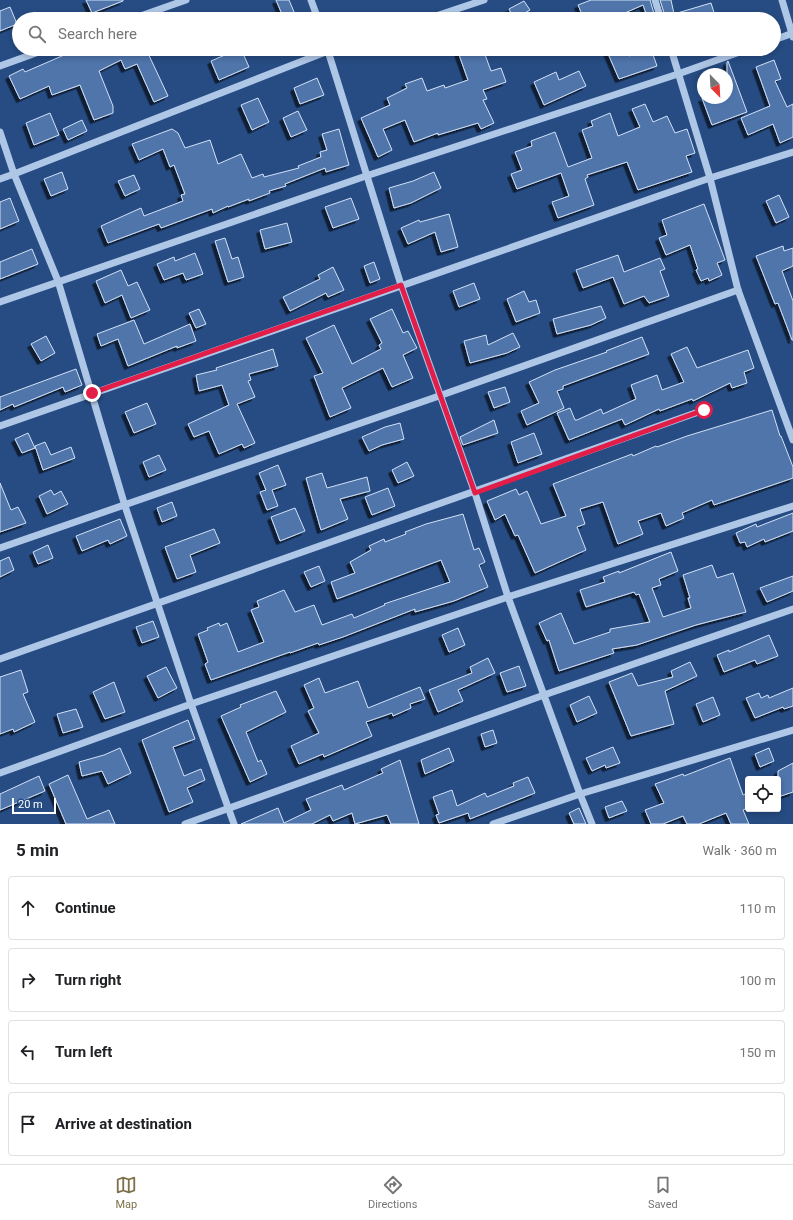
<!DOCTYPE html>
<meta charset="utf-8">
<style>
:root{--surface:#fff;--page:#f2f2f2;--text:#202124;--muted:#757577;--line:#e0e0e0;--accent:#7e7048}
body{margin:0;font-family:Roboto,sans-serif;background:var(--page);color:var(--text)}
.controls{position:absolute;right:12px;bottom:12px;display:grid;overflow:hidden;border-radius:4px;box-shadow:0 2px 6px #0003}
.controls button{width:36px;height:36px;display:grid;place-items:center;padding:0;border:0;border-bottom:1px solid var(--line);background:var(--surface);color:var(--text);font:20px sans-serif}
.compass{position:absolute;left:697px;top:68px;width:36px;height:36px;border-radius:50%;background:var(--surface);box-shadow:0 2px 6px #0003;rotate:156deg}
.scale{position:absolute;left:12px;bottom:10px;width:44px;box-sizing:border-box;padding-left:4px;border:2px solid #fff;border-top:0;font-size:11px;line-height:14px;white-space:nowrap;color:#fff;-webkit-text-stroke:3px #264c83;paint-order:stroke}
.stop{position:absolute;width:12px;height:12px;margin:-9px;border:3px solid #e11d48;border-radius:50%;background:#fff}
.stop.end{background:#e11d48;border-color:#fff;box-shadow:0 1px 4px #0008}
.list{margin:0;padding:0;list-style:none}
h2{display:flex;justify-content:space-between;align-items:center;height:52px;margin:0;padding:0 16px;font-size:17px}
h2 small{font-size:13px;font-weight:400;color:var(--muted)}
.list li{display:grid;grid-template-columns:26px 1fr auto;gap:12px;align-items:center;box-sizing:border-box;height:64px;margin:0 8px 8px;padding:0 8px;border:1px solid var(--line);border-radius:4px}
.list b{display:block;font-size:15px;white-space:nowrap}
.list em{font-size:13px;font-style:normal;color:var(--muted)}
.icon{flex:none;width:22px;height:22px;fill:none;stroke:currentColor;stroke-width:2;stroke-linecap:round;stroke-linejoin:round}
.map{position:relative;flex:none;width:793px;height:824px;overflow:hidden}
.search{position:absolute;background:var(--surface);box-shadow:0 2px 6px #0003;left:12px;right:12px;top:12px;height:44px;display:flex;align-items:center;gap:10px;box-sizing:border-box;padding:0 14px;border-radius:22px;color:var(--muted);font-size:15px}
.sheet{height:340px;background:var(--surface)}
nav{display:flex;justify-content:space-around;align-items:center;box-sizing:border-box;height:56px;border-top:1px solid var(--line);background:var(--surface);font-size:11px;color:var(--muted)}
nav a{display:grid;justify-items:center;gap:2px}
nav .on{color:var(--accent)}
.map>svg:first-child{display:block}
.building{fill:#4f75ab;stroke:#d2e1f6;filter:url(#shadow)}
.lines{fill:none;stroke-linecap:round;stroke-linejoin:round}
.minor{stroke:#afc7e7;stroke-width:7}
.route{stroke:#e11d48;stroke-width:5}
</style>
<div class="map">
<svg width="793" height="824" viewBox="0 0 793 824">
<defs>
<filter id="shadow"><feDropShadow dx="-3.5" dy="3.5" stdDeviation="0" flood-color="#0009"/></filter>
</defs>
<rect width="100%" height="100%" fill="#264c83"/>
<!-- building -->
<g class="building">
<path d="M86 0H123V1L92 13Z"/>
<path d="M276 0H289L297 19H284Z"/>
<path d="M591 0H650L655 17 648 19 643 5 611 19H584L578 5Z"/>
<path d="M660 0H671L674 14 711 3 716 19H666Z"/>
<path d="M524 1 530 10 514 19 509 9Z"/>
<path d="M10 7 17 24 0 31V11Z"/>
<path d="M78 49H146L168 96 154 102 137 64 125 69 121 60 99 71 113 106V113L94 120 80 85 52 95 49 86 20 99 9 76 23 69 25 72Z"/>
<path d="M239 49H241L249 67 219 80 211 61Z"/>
<path d="M457 49H483L491 71 501 68 506 82 483 90 487 99 483 100 494 123 481 129 478 123 438 135V133L414 142 405 120 383 129 392 150 378 157 361 118 390 105 387 98 407 88 405 84 422 78 427 91 444 85 445 88 468 80Z"/>
<path d="M606 49H626L629 56 651 49 657 66 619 79Z"/>
<path d="M774 60 781 79 775 81 787 107 793 104V137L780 143 773 124 748 135 741 118 770 106 756 67Z"/>
<path d="M728 61 747 112 712 125 702 98H727V62Z"/>
<path d="M579 71 586 86 544 105 534 82 556 72 559 80Z"/>
<path d="M317 78 324 95 300 104 294 88Z"/>
<path d="M258 98 269 122 252 130 241 105Z"/>
<path d="M645 104 653 122 667 116 675 133 687 129 695 153 686 156 692 172 638 190 627 162 587 175 588 177 585 179 594 205 558 218 552 202 569 196 561 173 517 189 511 174 522 170 515 152 532 146 531 141 555 132 568 167 592 158 582 130 593 126 591 121 610 113 618 136 640 127 632 109Z"/>
<path d="M298 111 307 130 291 137 283 118Z"/>
<path d="M50 113 59 135 34 145 26 123Z"/>
<path d="M82 120 87 131 68 140 63 129Z"/>
<path d="M172 129 178 133 185 148 210 140 218 164 241 154 252 178 263 174 264 177 299 168 298 166 321 157 320 152 327 150 322 134 339 129 349 165 326 172 325 168 285 184 286 186 269 191 270 193 249 201V199L228 207V206L213 213 212 209 161 228 159 224 108 243 101 226 141 208 144 216 183 201 181 195 185 194 174 165 170 167 163 149 139 160 132 144Z"/>
<path d="M62 172 68 189 51 196 44 179Z"/>
<path d="M434 172 441 188 411 203 394 208 389 188 413 181Z"/>
<path d="M134 175 140 189 125 196 118 181Z"/>
<path d="M779 195 789 217 776 223 766 201Z"/>
<path d="M10 198 19 221 0 229V202Z"/>
<path d="M351 198 359 219 333 228 325 207Z"/>
<path d="M704 204 725 260 717 263 722 275 709 281 708 278 701 281 696 270 698 269 690 245 666 255 659 238 667 235 662 220Z"/>
<path d="M449 214 458 247 441 252 435 232 408 244 401 228 419 220 420 222Z"/>
<path d="M287 223 292 242 265 249 260 230Z"/>
<path d="M225 238 232 259 238 257 244 277 228 282 215 241Z"/>
<path d="M783 246 784 251 793 248V266L782 271 793 301V340H792L778 303 775 304 756 256Z"/>
<path d="M32 249 38 264 0 279V262Z"/>
<path d="M195 253 203 274 186 280 183 273 164 280 157 264 174 257 175 261Z"/>
<path d="M618 255 624 272 660 258 665 269 660 271 669 296 649 303 644 296 624 304 613 277 583 288 576 270Z"/>
<path d="M374 262 380 279 370 283 364 266Z"/>
<path d="M333 267 344 290 328 297 326 293 290 311 283 297 320 279 318 275Z"/>
<path d="M121 270 128 286 137 282 150 310 131 318 122 295 105 303 96 281Z"/>
<path d="M474 283 480 299 459 307 453 291Z"/>
<path d="M524 291 529 302 536 300 540 313 516 322 507 299Z"/>
<path d="M601 306 606 318 591 325 557 334 553 319Z"/>
<path d="M199 309 206 324 196 328 189 313Z"/>
<path d="M392 309 403 333 408 331 417 348 403 355 413 378 392 387 383 368 342 388 351 408 330 417 314 376 323 373 306 338 334 325 352 364 381 349 379 345 382 343 370 319Z"/>
<path d="M134 320 144 344 190 324 196 341 177 348V346L128 366 118 339 101 346 97 334Z"/>
<path d="M513 333 520 347 507 353 470 363 464 341 486 335 488 345Z"/>
<path d="M46 336 55 353 41 361 31 344Z"/>
<path d="M642 337 649 354 563 386V389L557 391 564 408 527 425 521 411 539 403 529 382 555 370 607 352 606 351Z"/>
<path d="M687 347 697 368 748 350 754 368 744 372 747 383 732 388 730 383 693 401 692 399 660 411 659 409 625 425 622 419 569 440 557 413 570 408 575 420H577L601 409 603 414 636 399 631 385 657 375 662 390 684 382 671 354Z"/>
<path d="M273 349 278 366 249 374 251 380 248 381 255 397 237 404 255 443 244 448 242 444 219 454 209 431 194 437 188 424 229 405 222 385 199 391 196 375 217 370 216 368Z"/>
<path d="M76 369 82 385 65 392 63 387 14 407 13 404 0 410V397Z"/>
<path d="M505 387 510 402 494 408 488 392Z"/>
<path d="M147 403 156 424 134 433 125 412Z"/>
<path d="M772 410 780 436H781L793 467V478L714 505 712 500 682 513 684 518 666 526 661 513 638 521 643 534 618 544 603 502 580 509 585 524 577 527 586 550 535 573 518 535 515 536 505 514 495 520 487 501 516 489 519 495 527 491 541 524 566 516 553 484 632 454 633 456 656 446 657 447 687 436Z"/>
<path d="M494 420 498 433 463 445 460 437Z"/>
<path d="M400 423 404 439 382 445 369 451 362 437 385 427Z"/>
<path d="M28 433 35 448 22 453 15 439Z"/>
<path d="M534 433 542 454 518 463 511 442Z"/>
<path d="M45 442 51 455 71 447 75 458 43 470 35 446Z"/>
<path d="M159 455 166 470 149 477 143 462Z"/>
<path d="M407 462 414 476 398 483 392 470Z"/>
<path d="M278 465 286 485 272 490 278 506 267 510 260 492 266 490 259 473Z"/>
<path d="M322 473 327 488 367 477 370 491 340 499 348 519 321 530 306 478Z"/>
<path d="M0 483 11 510 18 507 26 523 0 532Z"/>
<path d="M388 488 395 506 372 515 365 497Z"/>
<path d="M51 490 54 495 61 491 68 504 47 514 39 496Z"/>
<path d="M172 502 177 516 162 522 157 508Z"/>
<path d="M295 508 305 531 280 541 271 517Z"/>
<path d="M793 513V531L765 542 764 539 747 547 745 542 740 543 736 533 756 524 757 527Z"/>
<path d="M463 514 474 550 479 548 485 562 479 565 488 587 454 601 415 612V609L343 637 319 645 318 643 290 653V652L211 680 205 664 208 662 198 634 208 630 207 628 219 623 220 626 227 623 238 652 264 642 251 610 259 607 257 601 284 590 295 612 314 605 322 625 352 614 354 618 385 605 384 604 450 582 441 560 337 599 331 582 355 573 350 562 371 550 369 546 384 539 385 542 406 534 405 532 426 524Z"/>
<path d="M120 519 127 536 110 544 108 540 82 551 76 536Z"/>
<path d="M214 529 220 543 190 555 196 572 177 579 165 547Z"/>
<path d="M48 545 53 558 38 564 33 552Z"/>
<path d="M671 552 678 571 659 579 661 585 652 588 663 617 691 608 688 598H690L683 575 712 565 717 578 733 573 746 612 696 625 637 645 612 649 614 653 559 671 549 640 547 641 539 623 561 613 574 644 610 632V629L650 622 639 594 636 595 634 592 586 607 580 590 605 582 603 577 619 571V573Z"/>
<path d="M9 557 14 570 0 577V561Z"/>
<path d="M319 566 325 581 311 587 304 572Z"/>
<path d="M793 576V591L767 602 760 588Z"/>
<path d="M153 621 159 637 142 643 136 627Z"/>
<path d="M458 628 465 645 449 652 442 635Z"/>
<path d="M769 635 778 656 757 664 755 660 724 672 717 655 729 650V652Z"/>
<path d="M488 658 495 673 458 690 463 701 438 712 429 690 472 673 470 667Z"/>
<path d="M690 662 697 676 665 691 674 724 631 736 609 682 632 673 638 686 673 677 671 671Z"/>
<path d="M519 666 526 686 507 692 500 673Z"/>
<path d="M166 667 177 688 158 698 147 676Z"/>
<path d="M21 670 28 692 23 694 35 722 14 732 13 729 0 734V677Z"/>
<path d="M319 678 325 693 358 681 368 708 420 687 425 699 410 704 411 708 393 716 392 713 366 722 372 736 324 757 323 754 299 764 291 746 319 733 308 711 314 708 304 685Z"/>
<path d="M114 682 125 712 105 719 93 692Z"/>
<path d="M793 688V706L784 709 783 707 755 718 746 698 759 693 761 698 768 695 769 698Z"/>
<path d="M276 691 286 712 246 732 258 762 261 760 267 774 250 782 221 716 241 707 240 705Z"/>
<path d="M589 696 597 713 577 722 570 705Z"/>
<path d="M713 697 720 715 703 722 696 704Z"/>
<path d="M76 709 83 727 63 733 57 714Z"/>
<path d="M188 720 195 739 173 747 184 776 201 769 205 780 187 788 193 802 169 812 142 740Z"/>
<path d="M493 730 497 743 485 747 481 734Z"/>
<path d="M613 747 620 763 606 768 605 765 592 771 586 758Z"/>
<path d="M120 748 131 773 108 784 102 771 82 776 79 762 104 755Z"/>
<path d="M449 748 454 761 425 774 421 760Z"/>
<path d="M769 748 774 761 760 767 755 754Z"/>
<path d="M730 758 743 795 748 793V808L743 810 749 824H731L726 813 699 824H687L683 816 663 824H651L645 810 664 803 655 784 683 774 684 776Z"/>
<path d="M400 760 419 824H391L387 815 355 824 352 813 333 821 330 815 312 824H241L278 808 284 823 311 810 306 799 342 785 344 790 383 773 381 769Z"/>
<path d="M793 763V792L778 797V771Z"/>
<path d="M68 775 87 819 109 810 115 824H66L49 784Z"/>
<path d="M39 776 45 791 0 810V794Z"/>
<path d="M528 777 535 793 470 819 468 813 439 823 436 815 439 814 433 797 452 790 457 806 485 793 487 797 514 786 513 783Z"/>
<path d="M622 801 627 811 609 818 605 807Z"/>
<path d="M579 808 586 824H574L569 813Z"/>
</g>
<g class="lines">
<!-- minor -->
<g class="minor">
<path d="M311 0 318 19"/>
<path d="M655 0 661 19"/>
<path d="M782 0 793 37"/>
<path d="M132 19 186 0"/>
<path d="M427 19 484 0"/>
<path d="M774 40 793 33"/>
<path d="M671 49 710 178 738 290 793 440"/>
<path d="M0 66 47 49"/>
<path d="M0 132 14 174 0 179"/>
<path d="M0 302 366 176 678 74 748 49"/>
<path d="M0 426 710 178 793 152"/>
<path d="M0 548 439 396 738 290"/>
<path d="M0 659C234 574 470 495 704 410"/>
<path d="M0 773 191 704 508 597 580 794 793 730"/>
<path d="M185 824 544 695 793 609"/>
<path d="M234 824 191 704 125 506 58 281 14 174 328 51 401 285 475 493 508 597 793 506"/>
<path d="M493 824 580 794 592 824"/>
</g>
</g>
<g class="lines">
<!-- route -->
<path class="route" d="M92 393 401 285 475 493 704 410"/>
</g>
</svg>
<div class="controls">
<button><svg class="icon" aria-label="locate" viewBox="0 0 24 24"><circle cx="12" cy="12" r="6"/><path d="M12 2v4M12 18v4M2 12h4M18 12h4"/></svg></button>
</div>
<svg class="compass" viewBox="-18 -18 36 36"><path d="M0-13l5 13h-10z" fill="#e53935"/><path d="M0 13l5-13h-10z" fill="#757577"/></svg>
<div class="scale">20 m</div>
<div class="stop" style="left:704px;top:410px"></div>
<div class="stop end" style="left:92px;top:393px"></div>
<div class="search"><svg class="icon" aria-label="search" viewBox="0 0 24 24"><circle cx="10" cy="10" r="6"/><path d="M15 15l6 6"/></svg>Search here</div>
</div>
<section class="sheet">
<h2>5 min<small>Walk · 360 m</small></h2>
<ul class="list">
<li><svg class="icon" aria-label="ahead" viewBox="0 0 24 24"><path d="M12 20V5M6 11l6-6 6 6"/></svg><div><b>Continue</b></div><em>110 m</em></li>
<li><svg class="icon" aria-label="right" viewBox="0 0 24 24"><path d="M7 20v-9h11M14 6l5 5-5 5"/></svg><div><b>Turn right</b></div><em>100 m</em></li>
<li><svg class="icon" aria-label="left" viewBox="0 0 24 24"><path d="M17 20v-9H6M10 6l-5 5 5 5"/></svg><div><b>Turn left</b></div><em>150 m</em></li>
<li><svg class="icon" aria-label="arrive" viewBox="0 0 24 24"><path d="M6 21V4h12l-3 4 3 4H6"/></svg><div><b>Arrive at destination</b></div></li>
</ul>
</section>
<nav>
<a class="on"><svg class="icon" aria-label="map" viewBox="0 0 24 24"><path d="M3 6l6-2 6 2 6-2v14l-6 2-6-2-6 2zM9 4v14M15 6v14"/></svg>Map</a>
<a><svg class="icon" aria-label="directions" viewBox="0 0 24 24"><path d="M12 3l9 9-9 9-9-9zM9 14v-3h6M13 9l2 2-2 2"/></svg>Directions</a>
<a><svg class="icon" aria-label="saved" viewBox="0 0 24 24"><path d="M7 4h10v16l-5-4-5 4z"/></svg>Saved</a>
</nav>
